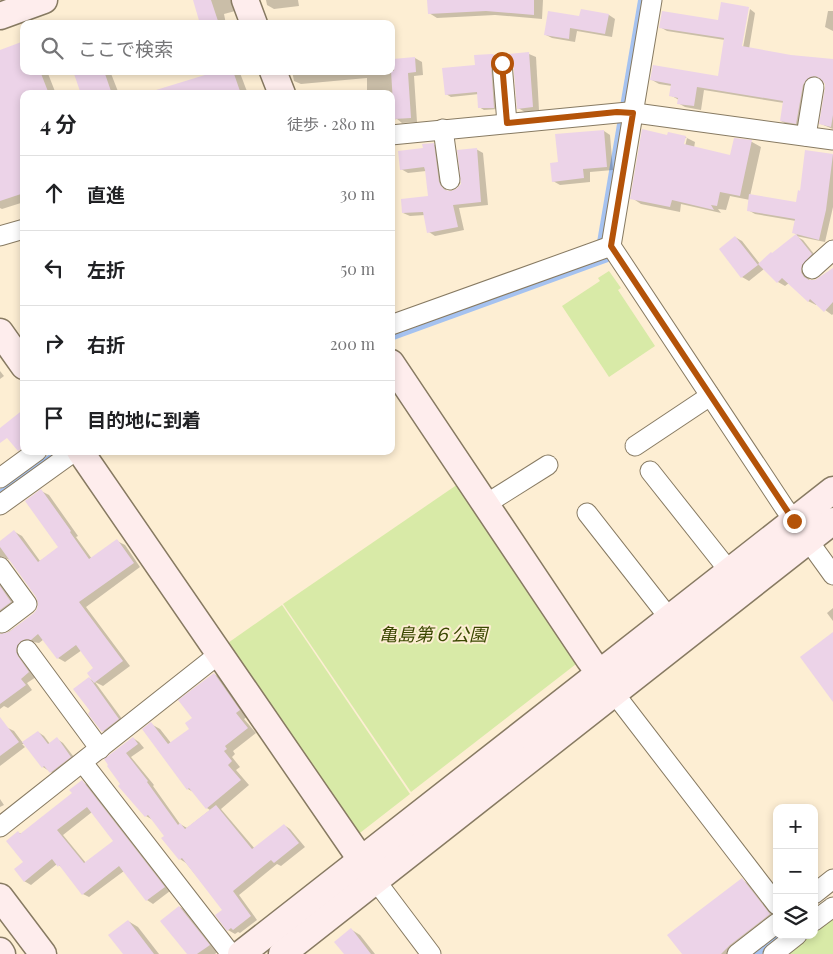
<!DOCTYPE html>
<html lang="ja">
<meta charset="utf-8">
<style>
:root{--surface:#fff;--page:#f2f2f2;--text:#202124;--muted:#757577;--line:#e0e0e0}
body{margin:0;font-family:"Playfair Display","Noto Sans JP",serif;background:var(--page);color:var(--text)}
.controls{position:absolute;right:15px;bottom:15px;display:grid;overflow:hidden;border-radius:10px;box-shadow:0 2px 8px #0003}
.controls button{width:45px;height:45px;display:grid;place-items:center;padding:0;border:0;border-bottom:1px solid var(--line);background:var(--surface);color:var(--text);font:25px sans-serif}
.stop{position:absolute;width:15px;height:15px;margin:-11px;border:4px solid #b45309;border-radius:50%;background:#fff}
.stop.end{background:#b45309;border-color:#fff;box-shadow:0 1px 5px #0008}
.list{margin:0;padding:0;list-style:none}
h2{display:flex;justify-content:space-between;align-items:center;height:65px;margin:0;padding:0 20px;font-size:21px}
h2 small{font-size:16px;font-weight:400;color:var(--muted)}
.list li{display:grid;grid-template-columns:32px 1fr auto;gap:15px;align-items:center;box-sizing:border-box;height:75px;padding:0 20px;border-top:1px solid var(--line)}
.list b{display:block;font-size:19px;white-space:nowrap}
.list em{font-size:16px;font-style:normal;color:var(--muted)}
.icon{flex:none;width:28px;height:28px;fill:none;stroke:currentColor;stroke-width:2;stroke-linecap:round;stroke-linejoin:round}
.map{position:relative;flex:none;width:833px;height:954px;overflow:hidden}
.search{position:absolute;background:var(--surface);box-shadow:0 2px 8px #0003;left:20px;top:20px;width:375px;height:55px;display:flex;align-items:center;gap:12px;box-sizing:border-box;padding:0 18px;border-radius:10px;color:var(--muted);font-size:19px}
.panel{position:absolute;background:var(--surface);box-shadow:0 2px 8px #0003;left:20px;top:90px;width:375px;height:365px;border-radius:10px}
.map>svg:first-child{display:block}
.green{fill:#d8eaa7}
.water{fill:#a5c2f0}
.shadow{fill:#0003;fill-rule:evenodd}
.building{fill:#ecd3e8;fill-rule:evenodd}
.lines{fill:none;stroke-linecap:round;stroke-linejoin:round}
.street-casing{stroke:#877a62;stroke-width:21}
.secondary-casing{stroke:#877a62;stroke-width:29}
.street{stroke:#fff;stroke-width:19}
.secondary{stroke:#feeded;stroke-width:26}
.route{stroke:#b45309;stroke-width:6}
.labels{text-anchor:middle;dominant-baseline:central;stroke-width:4;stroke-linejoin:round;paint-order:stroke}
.park-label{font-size:18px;font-style:italic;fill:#3a4700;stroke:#fdeed3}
</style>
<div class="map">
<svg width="833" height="954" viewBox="0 0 833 954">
<rect width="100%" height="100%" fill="#fdeed3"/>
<!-- green -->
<g class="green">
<path d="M609 271 621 288 618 290 655 346 609 377 562 306 600 281 598 278Z"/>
<path d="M461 482 580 661 411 792 283 604Z"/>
<path d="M282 605 410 794 356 836 225 645Z"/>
<path d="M833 917V954H785L810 935H814V932Z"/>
</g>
<!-- water -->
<g class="water">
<path d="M638 0H645L604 241 597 242Z"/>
<path d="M608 256 611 261 391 341V333Z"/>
<path d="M54 451H66L0 498V489Z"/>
<path d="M777 932V935H786L762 954H749Z"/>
</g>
<!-- shadow -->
<g class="shadow">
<path d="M194 0H237L239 10 224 14 226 24H201Z"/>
<path d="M266 0H298L299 6 274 9 267 5Z"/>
<path d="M429 0H543L542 19 495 15 437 18 429 13Z"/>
<path d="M747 9 740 52 742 53 750 9 755 13 749 49 791 56 833 61V129L821 124 826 83 823 79 818 80 799 126 788 125 781 121 784 103 704 90 701 110 685 107 678 103 679 100 670 95 672 86 659 84 652 80 719 77 725 40 667 31 660 27 719 21 748 9H749Z"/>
<path d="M828 11H833V31L825 27Z"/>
<path d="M609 15 615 19 612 37 577 31 575 42 552 38 546 35 580 18Z"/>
<path d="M529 54 536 57 539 110 525 112 518 108Z"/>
<path d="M476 56H495L498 58V109L484 110 479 107V94L451 97 446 94 476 66Z"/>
<path d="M415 58 422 62 423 75 414 76 417 122 402 123 397 119 391 120V94H367V78L301 84 294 81 292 71H391V60Z"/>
<path d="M0 61 24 71H47L56 94H24V202L2 209 0 208Z"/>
<path d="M74 71H110L119 94H82Z"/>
<path d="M221 71 240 73 248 94H163Z"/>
<path d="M604 131 610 135 613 170 590 172V182L560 185 553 181 559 164Z"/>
<path d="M668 136 685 137 695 142 694 148 731 156 735 139 752 142 761 147 750 196 797 203 801 192 806 151 833 155V207L825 242 796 236 803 240 818 259 808 276 810 281H815L833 269V314L832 315 817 304 816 305 808 301 789 283 785 286 778 282 764 269 749 281 742 277 735 237 742 241 760 264 797 235 793 232 796 221 755 214 748 210 750 200 730 196 726 210 718 209 721 213 681 204 680 212 641 204 632 198ZM684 138H687L684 151Z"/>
<path d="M433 144 440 148 445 187 447 192 457 190 462 184 476 149 483 153 488 205 459 208 464 230 435 236 429 232 425 215 410 216 403 213 429 197 426 171 408 173 401 169 424 149Z"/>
<path d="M0 371 4 376 0 379Z"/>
<path d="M41 491 49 495 78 536 76 537 92 559 117 541 125 545 140 567 86 607 130 666 103 686 95 682V668L82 650 65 662 58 658 44 639 39 643 33 642 27 645 36 677 27 683 32 690 8 708 4 706 0 709V635H4L35 614 39 608 38 597 10 560 7 559 0 563V543L15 532 22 536 40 561 60 548Z"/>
<path d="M0 582 18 606 0 622Z"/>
<path d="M833 608V621L827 613Z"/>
<path d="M214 674 223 679 248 716 244 719 256 733 233 751 235 754 232 757 240 767 236 770 249 785 221 809 255 849 284 825 290 829 305 847 281 866 277 864 239 895 257 920 240 933 238 932 235 934 228 930 224 910 186 863 180 859 165 836 153 820 146 816 109 767 133 738 139 742 144 748 131 757 154 785 153 786 180 824 187 828 210 810 207 808 195 793 188 789 151 724 160 729 171 743 191 729 194 718Z"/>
<path d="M89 678 95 682 125 723 109 735 103 731 91 711Z"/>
<path d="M6 727 14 731 23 743 38 732 44 736 50 744 57 739 63 743 77 761 57 776 43 767 26 744H22L25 747 0 766V732Z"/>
<path d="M82 782 89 786 170 891 153 904 147 900 124 871 89 897 83 894 63 868 57 864 31 885 24 881V862L19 833 22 834 74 794ZM92 812 115 841 86 863 63 835Z"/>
<path d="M0 799 4 805 0 807Z"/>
<path d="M742 880 749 884 776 918 732 954H684Z"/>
<path d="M180 907 190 913 219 951 215 954H188Z"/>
<path d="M128 921 138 927 159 954H124Z"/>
<path d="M352 930 360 935 375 954H345Z"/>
</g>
<!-- building -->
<g class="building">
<path d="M193 0H211L219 24H200Z"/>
<path d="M427 0H534V15L486 11 428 14Z"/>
<path d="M721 2 749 7 742 46 791 55 833 59V115L831 127 819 124 825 88V84L821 79 816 76 810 77 806 80 803 85 796 124 780 121 783 101 697 87 694 106 677 104 678 98 669 96 671 84 650 80 653 65 718 76 724 38 659 28 662 11 718 20Z"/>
<path d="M581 9 609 14 605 34 570 28 569 39 544 35 548 11 579 16Z"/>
<path d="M24 41V71H40L49 94H24V193L0 201V50Z"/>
<path d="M529 52 533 107 517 109 513 62 508 54Z"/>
<path d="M492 54 495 55 492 59 491 64 494 108H478L477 92 445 95 442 68 475 65 474 55Z"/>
<path d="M415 57 416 72 408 73 411 118 394 119 391 71H394L393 59Z"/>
<path d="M73 71H104L112 94H81Z"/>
<path d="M218 71H233L241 94H157L156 90Z"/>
<path d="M642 129 667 135 668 132 686 136 684 144 730 155 734 138 752 140 740 196 720 192 717 206 711 205 714 210 672 200 670 207 630 199Z"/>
<path d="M604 130 607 167 583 169 584 178 552 182 550 163 558 162 555 134Z"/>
<path d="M434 143 439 182 441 186 445 190 451 191 456 189 461 184 457 150 477 148 481 202 453 205 458 227 427 233 423 212 402 213 401 199 428 196 425 170 424 167 400 170 398 151 423 148 422 144Z"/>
<path d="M805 150 833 154 826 210 819 240 792 233 795 219 747 211 749 194 796 202 798 190 800 191Z"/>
<path d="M796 234 812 254 802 265 801 272 804 277 809 280H815L833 268V302L824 312 810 299 808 302 782 278 777 283 758 264 771 252 772 253Z"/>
<path d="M735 236 758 265 741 278 719 249Z"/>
<path d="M24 409V447L18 451 7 438 0 443V428Z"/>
<path d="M41 489 71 531 70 532 89 559 117 539 134 563 79 602 123 661 94 683 87 673 93 668 76 645 57 659 38 634 31 640 26 639 21 641 17 646 16 651 18 656 29 672 21 679 26 685 0 704V634L9 632 34 613 37 609 38 603 36 597 0 547V541L14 530 38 562 58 547 25 501Z"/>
<path d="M0 586 11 602 0 610Z"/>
<path d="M833 632V702L800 657Z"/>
<path d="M214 673 240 710 236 713 248 728 225 746 227 749 224 751 232 761 228 765 241 780 206 809 189 788 187 790 142 729 151 722 168 744 189 729 185 723 192 718 178 700Z"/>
<path d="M89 677 119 719 102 732 88 714 90 711 73 689Z"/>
<path d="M0 717 19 742 0 756Z"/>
<path d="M38 731 48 744 57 737 71 757 50 773 44 766 42 768 22 742Z"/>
<path d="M133 737 138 744 126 753 148 781 147 782 178 825 180 823 185 829 216 805 252 849 284 824 299 843 274 863 271 860 233 891 251 916 233 930 231 928 227 931 215 915 222 910 182 858 179 860 161 838 164 836 148 815 145 817 118 786 120 784 107 766 108 765 104 759Z"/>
<path d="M82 780 165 887 146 901 119 866 82 895 59 865 58 867 52 859 24 882 14 869 23 862 6 841 18 831 20 834 72 793 69 790ZM87 807 113 841 84 863 57 830Z"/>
<path d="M742 878 770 914 730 945 721 954H682L667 935Z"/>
<path d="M179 906 210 945 197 954H187L160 921Z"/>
<path d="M128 920 154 954H123L108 935Z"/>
<path d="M351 928 371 954H344L334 942Z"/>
</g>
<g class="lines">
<defs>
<g id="street">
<path d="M652 0 611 246 784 507 833 575"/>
<path d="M502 63 507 123"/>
<path d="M443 129 450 180"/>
<path d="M391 135 628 112 833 140"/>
<path d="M806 136 814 87"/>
<path d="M0 236 24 229"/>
<path d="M812 269 833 250"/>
<path d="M391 325 611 246"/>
<path d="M635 446 710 396"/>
<path d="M650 471 730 572"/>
<path d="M0 478 37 451"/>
<path d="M486 504 548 465"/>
<path d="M0 505 75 451"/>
<path d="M587 513 670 619"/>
<path d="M0 567 27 604 2 623"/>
<path d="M27 650 100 749"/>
<path d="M614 693 777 905"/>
<path d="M83 763 231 954"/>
<path d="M0 827 219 654"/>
<path d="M376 881 431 954"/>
<path d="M814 894 833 879"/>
<path d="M814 921 833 907"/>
<path d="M737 954 777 923"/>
<path d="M773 954 797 935"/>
</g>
<g id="secondary">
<path d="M245 0 254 24"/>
<path d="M0 16 44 0"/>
<path d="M273 71 282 94"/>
<path d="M0 332 24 366"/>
<path d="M391 363 589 659 610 688"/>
<path d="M80 451 371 874"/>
<path d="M0 897 43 954"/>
<path d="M0 951 2 954"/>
<path d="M241 954 833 490"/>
<path d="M282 954 833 521"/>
</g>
</defs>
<!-- street casing -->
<use href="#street" class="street-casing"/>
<!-- secondary casing -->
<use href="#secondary" class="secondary-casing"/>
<!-- street -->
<use href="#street" class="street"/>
<!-- secondary -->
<use href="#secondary" class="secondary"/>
</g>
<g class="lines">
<!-- route -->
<path class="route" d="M502 63 507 123 617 112 633 113 611 246 794 521"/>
</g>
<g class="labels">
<!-- park labels -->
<g class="park-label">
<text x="433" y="634">亀島第６公園</text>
</g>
</g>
</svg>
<div class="controls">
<button>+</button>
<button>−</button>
<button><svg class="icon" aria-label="layers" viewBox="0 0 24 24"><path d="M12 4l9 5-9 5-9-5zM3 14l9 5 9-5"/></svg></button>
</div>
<div class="stop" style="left:502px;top:63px"></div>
<div class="stop end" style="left:794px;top:521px"></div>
<div class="search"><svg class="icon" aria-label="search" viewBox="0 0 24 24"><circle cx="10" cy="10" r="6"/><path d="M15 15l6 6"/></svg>ここで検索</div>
<section class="panel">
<h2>4 分<small>徒歩 · 280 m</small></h2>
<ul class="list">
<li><svg class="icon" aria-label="ahead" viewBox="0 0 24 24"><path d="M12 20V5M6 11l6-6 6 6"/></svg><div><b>直進</b></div><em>30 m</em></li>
<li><svg class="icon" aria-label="left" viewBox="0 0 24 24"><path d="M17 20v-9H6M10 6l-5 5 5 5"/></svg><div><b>左折</b></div><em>50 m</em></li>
<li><svg class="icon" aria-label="right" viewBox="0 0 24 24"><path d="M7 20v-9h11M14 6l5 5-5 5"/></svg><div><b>右折</b></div><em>200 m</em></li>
<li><svg class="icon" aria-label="arrive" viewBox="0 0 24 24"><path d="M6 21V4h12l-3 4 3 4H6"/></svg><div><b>目的地に到着</b></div></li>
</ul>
</section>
</div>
